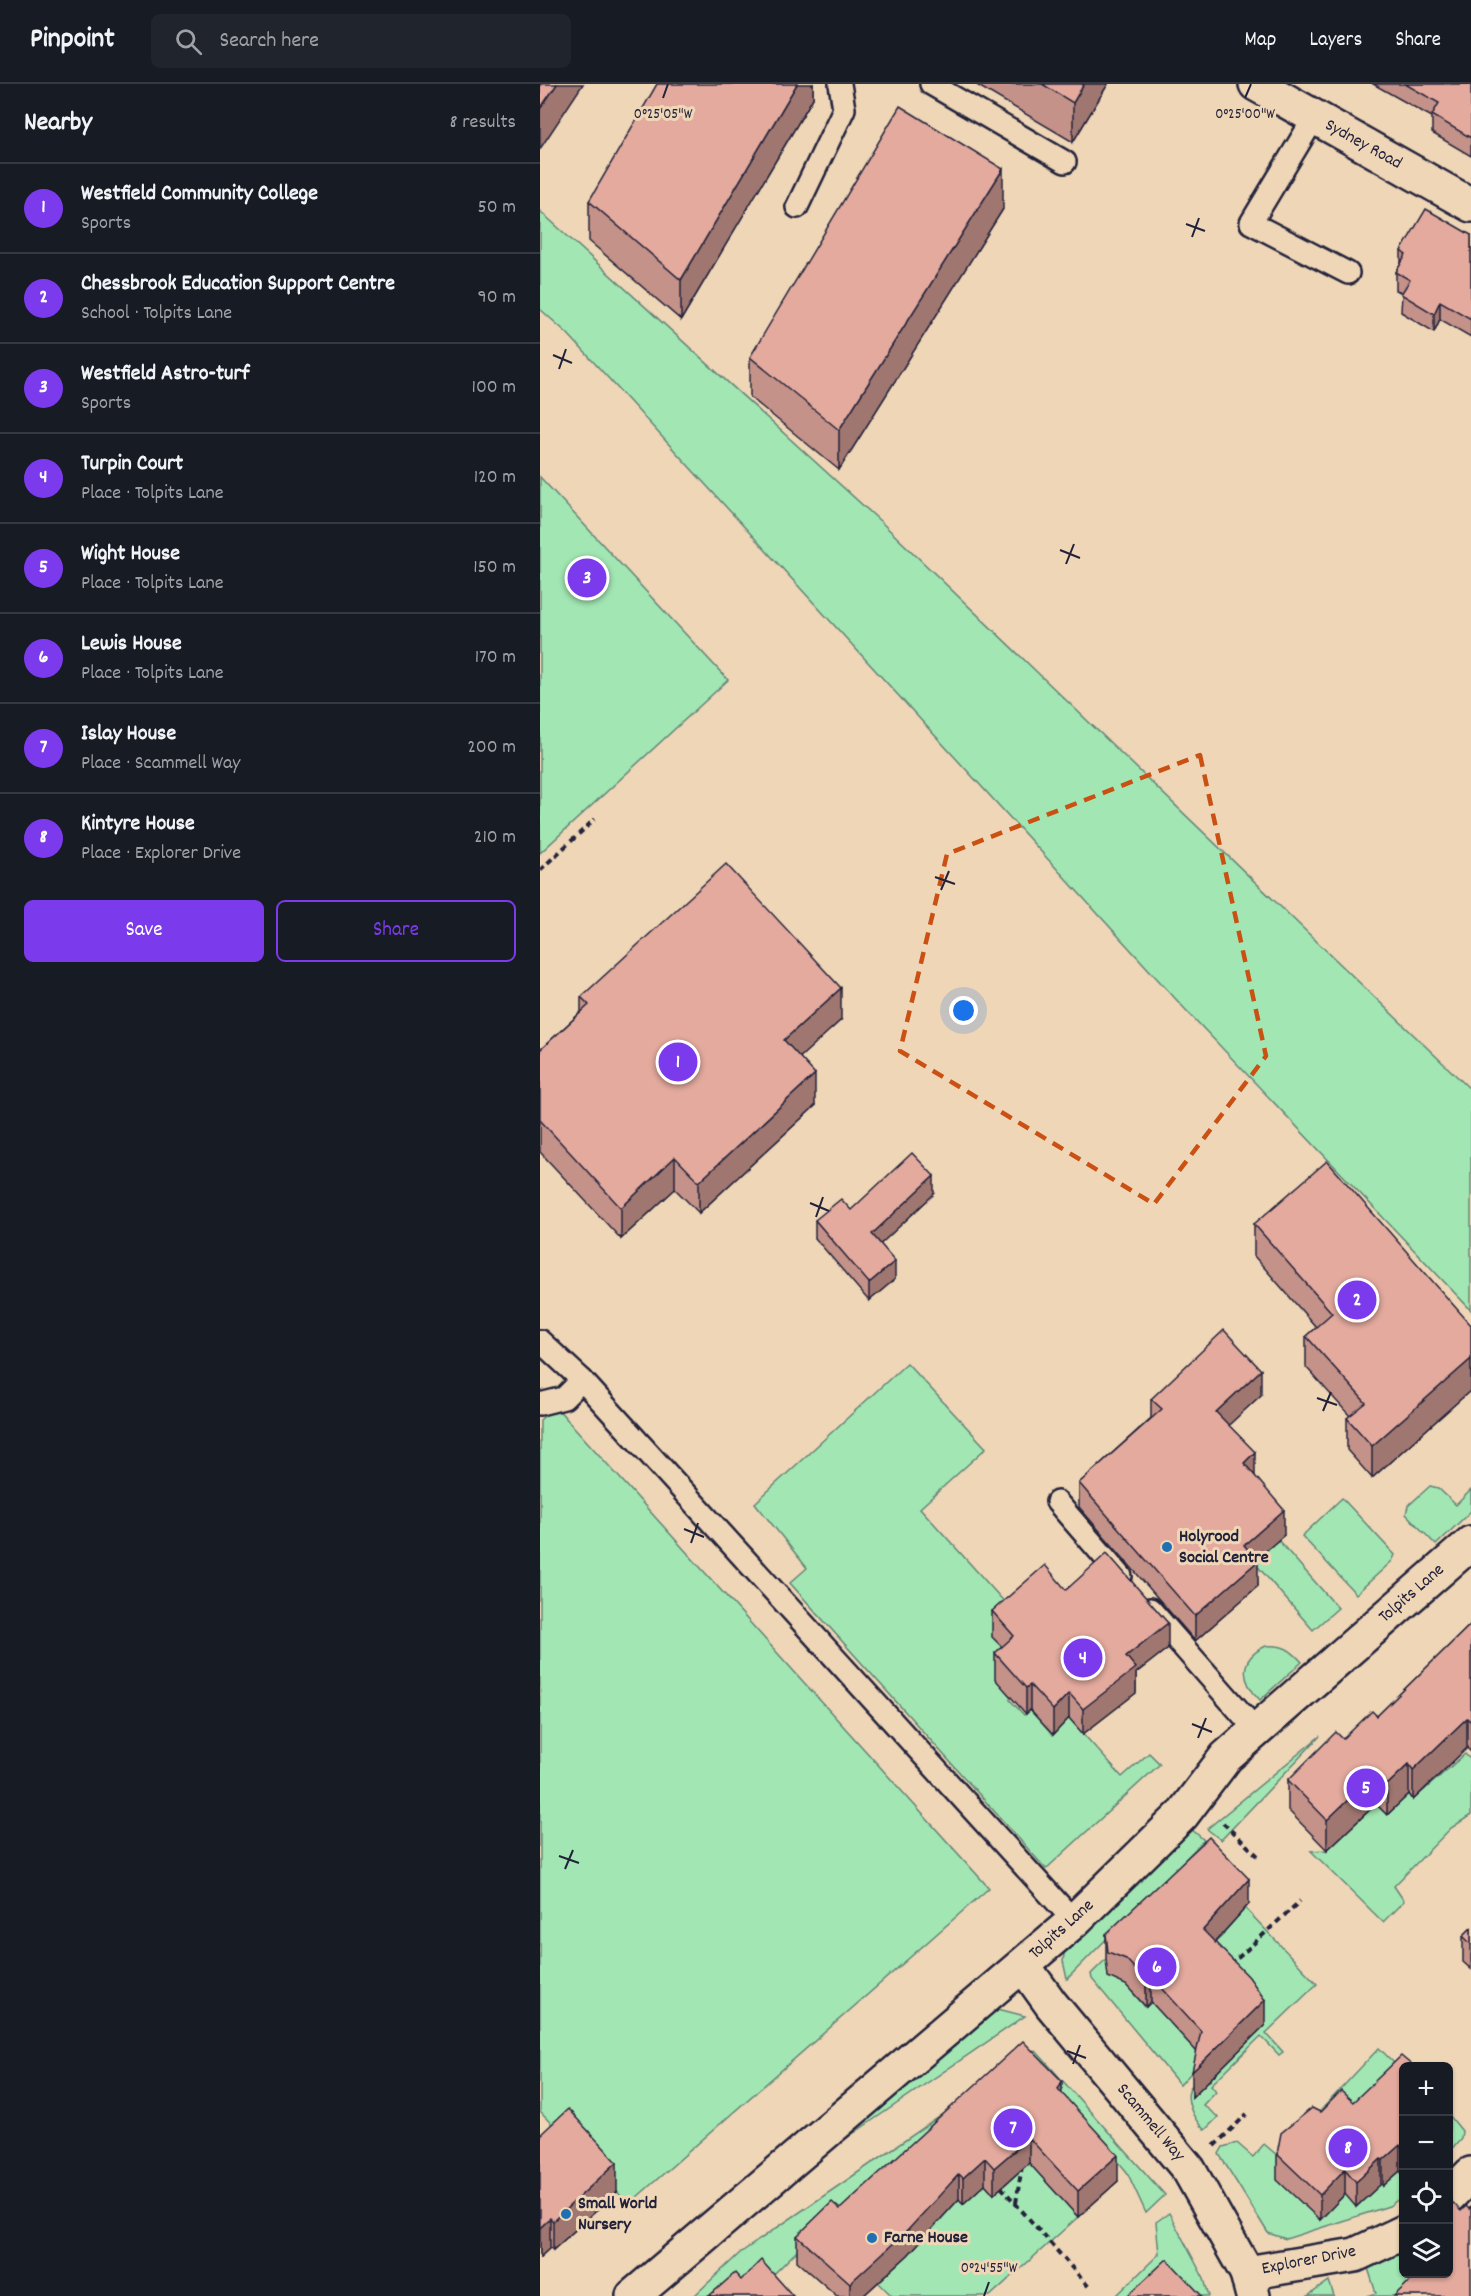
<!DOCTYPE html>
<meta charset="utf-8">
<style>
:root{--surface:#171b24;--page:#20242c;--text:#f1f3f6;--muted:#9ea1a6;--line:#363941;--accent:#7c3aed}
body{margin:0;font-family:Dekko,sans-serif;background:var(--page);color:var(--text)}
.controls{position:absolute;right:18px;bottom:18px;display:grid;overflow:hidden;border-radius:9px;box-shadow:0 2px 4px #0004}
.controls button{width:54px;height:54px;display:grid;place-items:center;padding:0;border:0;border-bottom:2px solid var(--line);background:var(--surface);color:var(--text);font:30px sans-serif}
.you{position:absolute;left:424px;top:927px;width:21px;height:21px;margin:-15px;border:4px solid #fff;border-radius:50%;background:#1a73e8;box-shadow:0 0 0 9px #1a73e833}
.badge{display:grid;place-items:center;width:39px;height:39px;border-radius:50%;background:var(--accent);color:#fff;font-size:20px;font-weight:700}
.pin{position:absolute;translate:-50% -50%;border:3px solid #fff;box-shadow:0 2px 6px #0006}
.list{margin:0;padding:0;list-style:none}
h2{display:flex;justify-content:space-between;align-items:center;height:78px;margin:0;padding:0 24px;font-size:26px}
h2 small{font-size:20px;font-weight:400;color:var(--muted)}
.list li{display:grid;grid-template-columns:39px 1fr auto;gap:18px;align-items:center;box-sizing:border-box;height:90px;padding:0 24px;border-top:2px solid var(--line)}
.list b{display:block;font-size:22px;white-space:nowrap}
.list p{margin:0;font-size:20px;white-space:nowrap;color:var(--muted)}
.list em{font-size:20px;font-style:normal;color:var(--muted)}
.actions{display:flex;gap:12px;padding:18px 24px}
.actions a{flex:1;padding:14px 0;border:2px solid var(--accent);border-radius:9px;text-align:center;font-size:21px;color:var(--accent)}
.actions .main{background:var(--accent);color:#fff}
.icon{flex:none;width:33px;height:33px;fill:none;stroke:currentColor;stroke-width:2;stroke-linecap:round;stroke-linejoin:round}
.map{position:relative;flex:none;width:931px;height:2212px;overflow:hidden}
header{display:flex;align-items:center;gap:36px;box-sizing:border-box;height:84px;padding:0 30px;background:var(--surface);border-bottom:2px solid var(--line)}
header strong{font-size:28px}
nav{display:flex;gap:33px;margin-inline-start:auto;font-size:21px}
.search{width:420px;height:54px;background:var(--page);display:flex;align-items:center;gap:15px;box-sizing:border-box;padding:0 21px;border-radius:9px;color:var(--muted);font-size:22px}
main{display:flex}
aside{flex:1;background:var(--surface)}
.map>svg:first-child{display:block}
.green{fill:#a2e7b3;stroke:#628477;stroke-width:1.5}
.lines{fill:none;stroke-linecap:round;stroke-linejoin:round}
.service-casing{stroke:#22223b;stroke-width:26}
.minor-casing{stroke:#22223b;stroke-width:38}
.primary-casing{stroke:#22223b;stroke-width:38}
.path{stroke:#22223b;stroke-width:4;stroke-dasharray:6 4.5;stroke-linecap:butt}
.service{stroke:#efd6b7;stroke-width:21}
.minor{stroke:#efd6b7;stroke-width:33}
.primary{stroke:#efd6b7;stroke-width:33}
.wall{fill:#c49288;stroke:#22223b;stroke-width:1.5}
.shaded-wall{fill:#a0776f;stroke:#22223b;stroke-width:1.5}
.building{fill:#e4aa9e;stroke:#22223b;stroke-width:1.5}
.marked{fill:none;stroke:#ca5113;stroke-width:4.5;stroke-dasharray:12 8;stroke-linejoin:round}
.ticks{fill:none;stroke:#22223b;stroke-width:2}
.poi-dot{fill:#1f6fb2;stroke:#efd6b7;stroke-width:2}
.labels{text-anchor:middle;dominant-baseline:central;stroke-width:6;stroke-linejoin:round;paint-order:stroke}
.street-label{font-size:18px;fill:#22223b;stroke:#efd6b7}
.poi-label{font-size:18px;font-weight:bold;fill:#22223b;stroke:#efd6b7;text-anchor:start}
.ticks-label{font-size:15px;text-anchor:middle;fill:#22223b;stroke:#efd6b7;stroke-width:6;stroke-linejoin:round;paint-order:stroke}
</style>
<header>
<strong>Pinpoint</strong>
<div class="search"><svg class="icon" aria-label="search" viewBox="0 0 24 24"><circle cx="10" cy="10" r="6"/><path d="M15 15l6 6"/></svg>Search here</div>
<nav><a>Map</a><a>Layers</a><a>Share</a></nav>
</header>
<main>
<aside>
<h2>Nearby<small>8 results</small></h2>
<ul class="list">
<li><span class="badge">1</span><div><b>Westfield Community College</b><p>Sports</p></div><em>50 m</em></li>
<li><span class="badge">2</span><div><b>Chessbrook Education Support Centre</b><p>School · Tolpits Lane</p></div><em>90 m</em></li>
<li><span class="badge">3</span><div><b>Westfield Astro-turf</b><p>Sports</p></div><em>100 m</em></li>
<li><span class="badge">4</span><div><b>Turpin Court</b><p>Place · Tolpits Lane</p></div><em>120 m</em></li>
<li><span class="badge">5</span><div><b>Wight House</b><p>Place · Tolpits Lane</p></div><em>150 m</em></li>
<li><span class="badge">6</span><div><b>Lewis House</b><p>Place · Tolpits Lane</p></div><em>170 m</em></li>
<li><span class="badge">7</span><div><b>Islay House</b><p>Place · Scammell Way</p></div><em>200 m</em></li>
<li><span class="badge">8</span><div><b>Kintyre House</b><p>Place · Explorer Drive</p></div><em>210 m</em></li>
</ul>
<div class="actions"><a class="main">Save</a><a>Share</a></div>
</aside>
<div class="map">
<svg width="931" height="2212" viewBox="0 0 931 2212">
<rect width="100%" height="100%" fill="#efd6b7"/>
<filter id="ink" filterUnits="userSpaceOnUse"><feTurbulence type="fractalNoise" baseFrequency=".0167" numOctaves="2"/><feDisplacementMap in="SourceGraphic" scale="12" xChannelSelector="R" yChannelSelector="G"/><feConvolveMatrix kernelMatrix="1 2 1 2 8 2 1 2 1" color-interpolation-filters="sRGB"/></filter>
<g filter="url(#ink)">
<!-- green -->
<g class="green">
<path d="M0 127 340 437 931 1006V1226L644 924 28 250 0 225Z"/>
<path d="M0 393 188 596 0 769Z"/>
<path d="M367 1279 446 1364 380 1424 477 1532 470 1616 484 1631 490 1626 512 1651 529 1634 582 1693 609 1669 620 1680 506 1785 250 1499 267 1484 215 1419Z"/>
<path d="M15 1322 449 1804 89 2120 0 2028V1336Z"/>
<path d="M890 1402 898 1404 916 1421 931 1406V1427L896 1461 866 1430 868 1422Z"/>
<path d="M802 1414 855 1471 852 1477 816 1510 762 1452Z"/>
<path d="M738 1456 798 1524 773 1546 713 1477Z"/>
<path d="M726 1562C743 1560 751 1566 762 1578L720 1616C701 1597 698 1575 726 1562Z"/>
<path d="M780 1652 681 1756 667 1745Z"/>
<path d="M925 1670 931 1676V1731L911 1744 854 1802 864 1817 843 1838 771 1767 787 1766 836 1720 847 1731 869 1710 874 1715Z"/>
<path d="M644 1739 664 1756 527 1895 523 1877 525 1865Z"/>
<path d="M705 1824 777 1900 726 1949 743 1968 739 1971 721 1952 671 2001 676 2007 663 2021 678 2033 665 2046C649 2033 635 1993 670 1997L672 1994 675 1855 678 1856 684 1850 683 1847Z"/>
<path d="M566 1875 573 1895 586 1901 605 1923 611 1918 661 1972 659 1980 640 2001 552 1895 551 1890Z"/>
<path d="M458 1925 485 1932 276 2075 439 1933Z"/>
<path d="M839 1964 863 1988V2112L849 2122 746 2155 728 2149 679 2070 683 2063 697 2059 713 2073 724 2060 738 2072Z"/>
<path d="M496 1967 625 2111 606 2129 587 2088 577 2076 518 2030 445 2100 454 2110 469 2096 489 2058 491 2081 538 2133 450 2212H352L337 2197 265 2159 227 2197 220 2212H154L200 2169Z"/>
<path d="M909 2031 922 2047 921 2054 909 2068Z"/>
<path d="M629 2129 664 2195 669 2212H576L619 2170 616 2138Z"/>
<path d="M863 2163 864 2190H884L886 2212H827L836 2209 828 2184Z"/>
<path d="M789 2197 794 2212H768Z"/>
</g>
<g class="lines">
<defs>
<g id="service">
<path d="M391 0 525 78"/>
<path d="M774 34 711 139 808 189"/>
<path d="M257 123 304 25 300 0"/>
<path d="M0 1257 42 1296 534 1837"/>
<path d="M0 1320 24 1314 42 1296"/>
<path d="M517 1418 581 1492"/>
<path d="M610 1525 716 1646"/>
</g>
<g id="minor">
<path d="M716 0 931 121"/>
<path d="M483 1881 511 1920 649 2086 707 2189 713 2212"/>
<path d="M908 2113 931 2090"/>
<path d="M707 2189 815 2171 864 2148"/>
</g>
<path id="primary" d="M93 2212 534 1837 642 1731 686 1673 931 1459"/>
</defs>
<!-- service casing -->
<use href="#service" class="service-casing"/>
<!-- minor casing -->
<use href="#minor" class="minor-casing"/>
<!-- primary casing -->
<use href="#primary" class="primary-casing"/>
<!-- path -->
<g class="path">
<path d="M0 786 55 735"/>
<path d="M683 1739 718 1772"/>
<path d="M688 1879 699 1873 760 1817"/>
<path d="M674 2062 707 2030"/>
<path d="M461 2103 549 2203"/>
<path d="M476 2119 482 2082"/>
</g>
<!-- service -->
<use href="#service" class="service"/>
<!-- minor -->
<use href="#minor" class="minor"/>
<!-- primary -->
<use href="#primary" class="primary"/>
</g>
<!-- wall -->
<g class="wall">
<path d="M273 0V14L141 236 49 157V117Z"/>
<path d="M435 0H568L533 58Z"/>
<path d="M833 0H931V72L892 49V33Z"/>
<path d="M463 125 299 386 210 313V273Z"/>
<path d="M931 151V253L900 235 894 248 861 228 862 209 856 206V188L861 180V167Z"/>
<path d="M41 913 301 936 259 973 275 1022 159 1129 135 1105 81 1155 0 1068V966L41 928Z"/>
<path d="M394 1110 340 1160 355 1195 329 1217 275 1154V1136L311 1126Z"/>
<path d="M714 1140 931 1241V1306L832 1394 807 1366V1334L810 1332 766 1283V1252L776 1243 714 1172Z"/>
<path d="M721 1311 688 1341 744 1451 716 1475 718 1502 655 1557 539 1423V1399L611 1334V1315Z"/>
<path d="M526 1506 628 1564 596 1589V1609L543 1650 529 1634 513 1651 490 1626 486 1630 455 1595V1569L462 1563 452 1553V1527Z"/>
<path d="M931 1540V1668L927 1664 873 1716 869 1710 847 1731 836 1720 787 1766 748 1726V1696L803 1655 837 1632Z"/>
<path d="M709 1820 675 1858 725 1941 652 2013 657 1968 611 1918 606 1923 586 1901 568 1893 566 1875V1850Z"/>
<path d="M931 1844V1885L923 1878V1852Z"/>
<path d="M864 1983V2092L860 2087 843 2102 841 2100 816 2123 805 2110 780 2136 737 2096V2070L780 2028 813 2018Z"/>
<path d="M522 2010 578 2097 538 2133 489 2079 454 2110 445 2100 423 2120 419 2115 368 2171 323 2212H297L257 2177V2152L300 2125Z"/>
<path d="M0 2051 77 2108 13 2166 10 2164 0 2173Z"/>
</g>
<!-- shaded-wall -->
<g class="shaded-wall">
<path d="M17 0H43L0 65V25Z"/>
<path d="M257 0H273V14L141 236V196Z"/>
<path d="M544 0H568L533 58V19Z"/>
<path d="M463 85V125L299 386V346Z"/>
<path d="M900 217V235L894 248V230Z"/>
<path d="M301 904V936L244 988V956Z"/>
<path d="M275 990V1022L159 1129V1098Z"/>
<path d="M135 1073V1105L81 1155V1124Z"/>
<path d="M394 1092V1110L332 1168V1150Z"/>
<path d="M355 1177V1195L329 1217V1199Z"/>
<path d="M931 1275V1306L832 1394V1362Z"/>
<path d="M721 1286V1311L676 1353V1328Z"/>
<path d="M715 1368V1393L704 1379Z"/>
<path d="M744 1426V1451L704 1486V1461Z"/>
<path d="M718 1477V1502L655 1557V1532Z"/>
<path d="M628 1539V1564L596 1589V1609L543 1650V1625L586 1572Z"/>
<path d="M490 1601V1626L486 1630V1604Z"/>
<path d="M529 1609V1634L513 1651V1626Z"/>
<path d="M927 1634V1664L873 1716V1686Z"/>
<path d="M869 1680V1710L847 1731V1701Z"/>
<path d="M836 1689V1720L787 1766V1736Z"/>
<path d="M709 1795V1820L663 1871V1846Z"/>
<path d="M611 1892V1918L606 1923V1897Z"/>
<path d="M725 1916V1941L652 2013V1988Z"/>
<path d="M522 1997V2022L518 2005Z"/>
<path d="M489 2054V2079L454 2110V2084Z"/>
<path d="M860 2061V2087L843 2102V2076Z"/>
<path d="M578 2071V2097L538 2133V2107Z"/>
<path d="M445 2074V2100L423 2120V2094Z"/>
<path d="M841 2075V2100L816 2123V2098Z"/>
<path d="M77 2078V2108L13 2166V2137Z"/>
<path d="M805 2085V2110L780 2136V2111Z"/>
<path d="M419 2090V2115L368 2171 323 2212H310V2199Z"/>
<path d="M10 2134V2164L0 2173V2144Z"/>
</g>
<!-- building -->
<g class="building">
<path d="M0 0H17L0 25Z"/>
<path d="M117 0H257L141 196 49 117Z"/>
<path d="M502 0H544L533 19Z"/>
<path d="M865 0H931V54L892 31 899 19Z"/>
<path d="M360 22 463 85 299 346 210 273Z"/>
<path d="M886 125 931 151V235L900 217 894 230 861 210 870 196 856 188 866 171 861 167Z"/>
<path d="M186 780 301 904 244 956 275 990 159 1098 135 1073 81 1124 0 1036V966L49 921 41 913Z"/>
<path d="M372 1069 394 1092 332 1150 355 1177 329 1199 275 1136 301 1115 311 1126Z"/>
<path d="M787 1077 931 1241V1275L832 1362 807 1334 826 1319 766 1252 792 1229 714 1140Z"/>
<path d="M684 1246 721 1286 676 1328 715 1368 704 1379 744 1426 704 1461 718 1477 655 1532 539 1399 622 1325 611 1315Z"/>
<path d="M567 1469 628 1539 586 1572 596 1584 543 1625 529 1609 513 1626 490 1601 486 1604 455 1569 474 1552 452 1527 505 1481 526 1506Z"/>
<path d="M931 1540V1638L927 1634 873 1686 869 1680 847 1701 836 1689 787 1736 748 1696 796 1648 803 1655 832 1627 837 1632Z"/>
<path d="M669 1753 709 1795 663 1846 709 1893 725 1916 652 1988 661 1947 611 1892 606 1897 586 1875 568 1868 566 1850Z"/>
<path d="M931 1844V1860L923 1852Z"/>
<path d="M483 1957 522 1997 518 2005 578 2071 538 2107 489 2054 454 2084 445 2074 423 2094 419 2090 368 2146 310 2199 257 2152 292 2118 300 2125Z"/>
<path d="M861 1972 874 1983H864V2066L860 2061 843 2076 841 2075 816 2098 805 2085 780 2111 737 2070 741 2049 772 2024 780 2028 801 2007 813 2018Z"/>
<path d="M28 2025 77 2078 13 2137 10 2134 0 2144V2051Z"/>
<path d="M910 2116 921 2127 926 2122 929 2125 931 2122V2212H854L877 2190H909V2117Z"/>
<path d="M627 2175 662 2212H587Z"/>
<path d="M221 2176 253 2212H169L195 2189 201 2196Z"/>
</g>
</g>
<!-- marked area -->
<path class="marked" d="M660 671 726 972 614 1120 360 967 407 770Z"/>
<!-- ticks -->
<path class="ticks" d="M123 14 128 0M705 14 711 0M646 140 665 147M652 153 659 134M13 271 32 279M19 285 26 265M520 466 540 474M526 480 534 460M395 793 415 800M401 806 409 787M270 1119 289 1127M276 1133 283 1113M777 1314 797 1321M783 1327 791 1308M144 1445 164 1453M151 1459 158 1439M652 1640 672 1648M658 1654 666 1634M19 1772 39 1779M25 1785 33 1766M527 1967 546 1974M533 1980 540 1961M444 2212 449 2198"/>
<!-- markers -->
<g class="poi-dot">
<circle cx="627" cy="1463" r="6"/>
<circle cx="26" cy="2130" r="6"/>
<circle cx="332" cy="2154" r="6"/>
</g>
<g class="labels">
<!-- street labels -->
<g class="street-label">
<text transform="translate(823 61) rotate(29)">Sydney Road</text>
<text transform="translate(872 1510) rotate(-41)">Tolpits Lane</text>
<text transform="translate(522 1846) rotate(-42)">Tolpits Lane</text>
<text transform="translate(610 2039) rotate(50)">Scammell Way</text>
<text transform="translate(769 2177) rotate(-11)">Explorer Drive</text>
</g>
<!-- poi labels -->
<g class="poi-label">
<text x="639" y="1453">Holyrood<tspan x="639" dy="21">Social Centre</tspan></text>
<text x="38" y="2120">Small World<tspan x="38" dy="21">Nursery</tspan></text>
<text x="344" y="2154">Farne House</text>
</g>
</g>
<g class="ticks-label">
<text x="123" y="34">0°25'05"W</text>
<text x="705" y="34">0°25'00"W</text>
<text x="449" y="2188">0°24'55"W</text>
</g>
</svg>
<div class="controls">
<button>+</button>
<button>−</button>
<button><svg class="icon" aria-label="locate" viewBox="0 0 24 24"><circle cx="12" cy="12" r="6"/><path d="M12 2v4M12 18v4M2 12h4M18 12h4"/></svg></button>
<button><svg class="icon" aria-label="layers" viewBox="0 0 24 24"><path d="M12 4l9 5-9 5-9-5zM3 14l9 5 9-5"/></svg></button>
</div>
<div class="you"></div>
<div class="pin badge" style="left:138px;top:978px">1</div>
<div class="pin badge" style="left:817px;top:1216px">2</div>
<div class="pin badge" style="left:47px;top:494px">3</div>
<div class="pin badge" style="left:543px;top:1574px">4</div>
<div class="pin badge" style="left:826px;top:1704px">5</div>
<div class="pin badge" style="left:617px;top:1883px">6</div>
<div class="pin badge" style="left:473px;top:2044px">7</div>
<div class="pin badge" style="left:808px;top:2064px">8</div>
</div>
</main>
